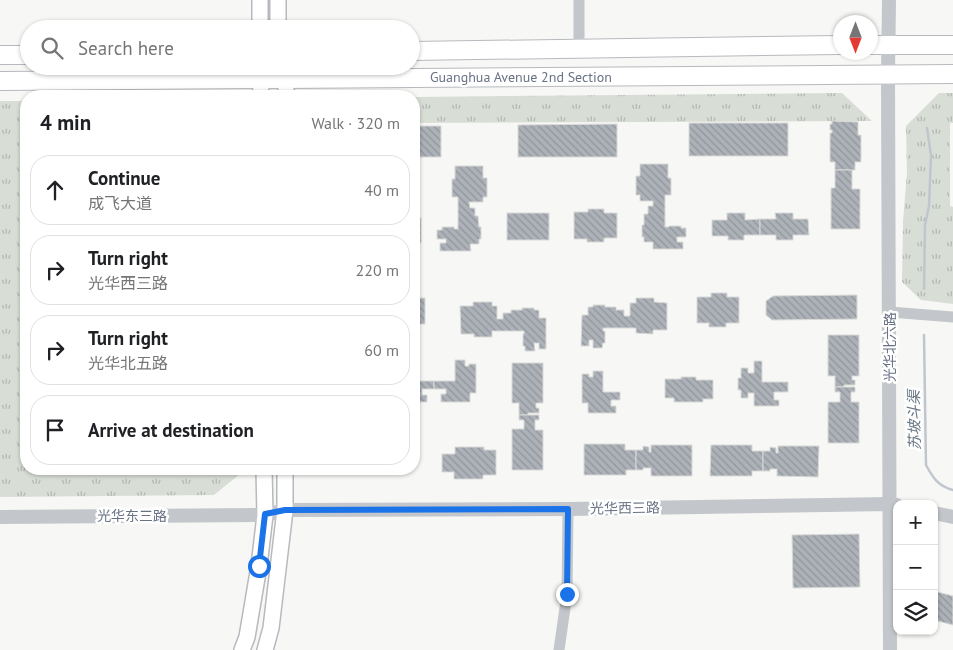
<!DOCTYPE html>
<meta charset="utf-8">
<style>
:root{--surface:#fff;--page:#f2f2f2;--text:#202124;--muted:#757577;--line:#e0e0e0}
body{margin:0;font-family:"PT Sans","Noto Sans SC",sans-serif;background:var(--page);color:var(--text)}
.controls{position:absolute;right:15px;bottom:15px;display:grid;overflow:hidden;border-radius:10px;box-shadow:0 1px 4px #0004}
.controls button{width:45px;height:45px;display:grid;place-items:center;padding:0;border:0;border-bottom:1px solid var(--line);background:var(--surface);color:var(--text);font:25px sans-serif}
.compass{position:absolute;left:833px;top:15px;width:45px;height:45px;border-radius:50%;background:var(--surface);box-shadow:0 1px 4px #0004;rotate:180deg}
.stop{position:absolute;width:15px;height:15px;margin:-11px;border:4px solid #1a73e8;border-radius:50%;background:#fff}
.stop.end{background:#1a73e8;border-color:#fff;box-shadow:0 1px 5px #0008}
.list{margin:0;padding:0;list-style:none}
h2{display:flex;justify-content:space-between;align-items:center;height:65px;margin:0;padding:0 20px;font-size:21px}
h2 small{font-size:16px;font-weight:400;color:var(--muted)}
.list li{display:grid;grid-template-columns:32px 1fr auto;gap:15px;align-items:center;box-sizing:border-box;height:70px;margin:0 10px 10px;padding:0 10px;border:1px solid var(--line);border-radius:20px}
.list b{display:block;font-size:19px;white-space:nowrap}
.list p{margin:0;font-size:16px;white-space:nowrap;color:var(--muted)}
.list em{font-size:16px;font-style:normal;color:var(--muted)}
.icon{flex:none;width:28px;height:28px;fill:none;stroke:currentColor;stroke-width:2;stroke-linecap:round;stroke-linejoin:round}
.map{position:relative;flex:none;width:953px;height:650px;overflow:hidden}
.search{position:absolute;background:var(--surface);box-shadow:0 1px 4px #0004;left:20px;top:20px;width:400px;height:55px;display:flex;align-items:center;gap:12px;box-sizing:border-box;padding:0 18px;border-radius:28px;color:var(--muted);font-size:19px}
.panel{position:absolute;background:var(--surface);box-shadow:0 1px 4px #0004;left:20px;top:90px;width:400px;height:385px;border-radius:20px}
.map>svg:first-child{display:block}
.grass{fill:url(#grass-tufts)}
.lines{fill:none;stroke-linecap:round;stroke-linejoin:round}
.stream{stroke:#c0c6cd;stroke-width:2.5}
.building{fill:url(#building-back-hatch);stroke:#d9d9d7}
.secondary-casing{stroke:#b6b9be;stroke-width:18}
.primary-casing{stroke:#b7b9be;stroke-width:20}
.minor{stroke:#c3c6ca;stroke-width:11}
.tertiary{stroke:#c3c6ca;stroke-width:14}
.secondary{stroke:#fff;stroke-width:15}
.primary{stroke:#fff;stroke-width:18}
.route{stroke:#1a73e8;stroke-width:6}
.labels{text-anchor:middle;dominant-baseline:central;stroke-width:5;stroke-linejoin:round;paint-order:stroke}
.street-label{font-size:14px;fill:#697284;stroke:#fff}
.water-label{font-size:15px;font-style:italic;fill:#697886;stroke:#fff}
</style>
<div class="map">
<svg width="953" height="650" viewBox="0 0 953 650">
<defs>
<pattern id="grass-tufts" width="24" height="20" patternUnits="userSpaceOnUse" patternTransform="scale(1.25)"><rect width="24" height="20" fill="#d8ded6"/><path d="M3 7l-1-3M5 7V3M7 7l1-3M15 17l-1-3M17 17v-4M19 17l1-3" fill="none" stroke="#b3b8b3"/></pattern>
<pattern id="building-back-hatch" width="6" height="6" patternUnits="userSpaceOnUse" patternTransform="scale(1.25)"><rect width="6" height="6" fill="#adb2b9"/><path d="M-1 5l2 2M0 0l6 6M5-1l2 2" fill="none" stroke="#91959c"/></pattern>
</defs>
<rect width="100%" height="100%" fill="#f7f7f5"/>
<!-- grass -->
<g class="grass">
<path d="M842 93 872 121 414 123V97Z"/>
<path d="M939 93H953V123H950V206L953 207V304L921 300 902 282 903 221 907 173 906 126Z"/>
<path d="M0 101H26V469H246L214 495 0 497Z"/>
</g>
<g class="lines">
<!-- stream -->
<g class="stream">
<path d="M924 289 925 225 929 206 931 155 927 128"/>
<path d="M924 335 926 465C933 478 938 486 953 490"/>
</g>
</g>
<!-- building -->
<g class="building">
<path d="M832 121 858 122V135H861V162H855V170H835V162H830V133H832V130H830V124H832Z"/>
<rect x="689" y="123" width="99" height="33"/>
<path d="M617 124V157H518V125Z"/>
<rect x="414" y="126" width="27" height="31"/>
<path d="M640 164H668V178H671V195H665V227H669V226H681V228H686V237H677V242H683V249H653V242H644V237H642V225H644V214H648V206H653V201H640V195H636V176H640Z"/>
<path d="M455 166H483V178H487V197H483V202H469L470 208H475V216H478L479 227H481V239H479V244H470L471 251H440V243H446V239H437V230H442V227H454V229H458V197H452V179H455Z"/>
<path d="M835 170H852V189H860V229H831V188H835Z"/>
<path d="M588 209H604V213H617V238H604V242H587V239H574V212H588Z"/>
<rect x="507" y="213" width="42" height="27"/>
<path d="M727 213H745V220L760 219V235H744V240H728V236H712V220H727Z"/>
<path d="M775 213H793V219H808L809 235H793V240H776V235H760V219H776Z"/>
<rect x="414" y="218" width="7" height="25"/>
<path d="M711 293H727V297H739V323H726V327H709V323H697V297H711Z"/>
<path d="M857 295V319L772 320 766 315V301L773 296Z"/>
<rect x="414" y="298" width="11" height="26"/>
<path d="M636 298H654V302L667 303V330H653V334L636 333V328H603V331H605V343H603L602 348H593V340H589V346H581L582 315H588V307H593V305H605V307H616V310H624V316H630V303H636Z"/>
<path d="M473 302H492V306H497V319H503V313H511V310H522V308H534V310H539V318H546V349H539V343H534L535 351H525V346H523V334H524V331H492V337H474V334H461L460 306H473Z"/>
<path d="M828 335H859V376H852V380H855V385H844V387H835V376H828Z"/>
<path d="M414 360V381H434V389H422V395H427V402H414Z"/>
<path d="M455 360H465V366H469V364H476V393H470V402H441V394H446V389H434V381H455Z"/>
<path d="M754 361H762V382H788V392H774V400H779V406H754V393H748V398H741V390H738V378H741V368H748V373H754Z"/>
<path d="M512 363H543V403H536V408H539V413H528V415H519V403H512Z"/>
<path d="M593 371H603V392H620V400H611V406H616V413H588V403H582V374H589V377H593Z"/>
<path d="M681 377H696V380H713V399H703V402H674V398H665V379H681Z"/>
<path d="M835 387H855V392H851V402H859V443H828V402H840V392H835Z"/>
<path d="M519 415H539V420H535V430H543V470H512V429H524V420H519Z"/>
<path d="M584 444H625V450H636V470H626V475H584Z"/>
<path d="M651 445H692V476H651V468H643V470H636V450H643V446L649 447V452H651Z"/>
<path d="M711 445H752V451H763V471H752V476H710Z"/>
<path d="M778 446H819L818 477 777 476V469H770V471H763V451H770V447L776 448V453H778Z"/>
<path d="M455 447H484V450H496V475H483V479H454V472H442V454H455Z"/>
<path d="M859 534 860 587 793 588 792 535Z"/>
<path d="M934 591 953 596V625L934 620Z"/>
</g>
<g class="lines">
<defs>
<g id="secondary">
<path d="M260 0V29"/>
<path d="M278 0V29"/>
<path d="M260 66 261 96"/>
<path d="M282 66 286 79V96"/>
<path d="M242 650 247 637 259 566 265 515 264 469"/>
<path d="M265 650 271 628 285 510V469"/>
</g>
<g id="primary">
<path d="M870 45H953"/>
<path d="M411 51 840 45"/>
<path d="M0 55H29"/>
<path d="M0 81 953 74"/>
</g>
</defs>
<!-- secondary casing -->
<use href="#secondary" class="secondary-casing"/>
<!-- primary casing -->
<use href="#primary" class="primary-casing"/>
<!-- minor -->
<g class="minor">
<path d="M579 0V49"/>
<path d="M890 312 953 317"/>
<path d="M559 650 567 594 568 509"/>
</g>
<!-- tertiary -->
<g class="tertiary">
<path d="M889 0 888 76 890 650"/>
<path d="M934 513 953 517"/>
<path d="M0 517 265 515 285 510 568 509 890 504 897 505"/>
</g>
<!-- secondary -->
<use href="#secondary" class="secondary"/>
<!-- primary -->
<use href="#primary" class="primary"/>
</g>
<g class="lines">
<!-- route -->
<path class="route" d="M259 566 265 514 285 510 568 509 567 594"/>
</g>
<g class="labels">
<!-- street labels -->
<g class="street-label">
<text x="521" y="77">Guanghua Avenue 2nd Section</text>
<text transform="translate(890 347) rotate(-90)">光华北六路</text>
<text transform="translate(625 508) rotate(-1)">光华西三路</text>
<text x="132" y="516">光华东三路</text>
</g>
<!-- water labels -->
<g class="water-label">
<text transform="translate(914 420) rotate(-91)">苏坡斗渠</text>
</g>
</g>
</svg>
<div class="controls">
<button>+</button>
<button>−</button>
<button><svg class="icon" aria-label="layers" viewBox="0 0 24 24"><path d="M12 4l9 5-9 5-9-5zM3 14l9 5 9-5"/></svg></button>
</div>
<svg class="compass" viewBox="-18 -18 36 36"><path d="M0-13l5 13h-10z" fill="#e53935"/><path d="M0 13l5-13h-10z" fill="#757577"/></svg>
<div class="stop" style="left:259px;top:566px"></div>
<div class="stop end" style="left:567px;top:594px"></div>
<div class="search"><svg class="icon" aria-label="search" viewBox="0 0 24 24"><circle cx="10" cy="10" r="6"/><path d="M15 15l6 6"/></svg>Search here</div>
<section class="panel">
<h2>4 min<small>Walk · 320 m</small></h2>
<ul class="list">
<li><svg class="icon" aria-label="ahead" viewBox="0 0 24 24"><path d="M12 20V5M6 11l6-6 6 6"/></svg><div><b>Continue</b><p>成飞大道</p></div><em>40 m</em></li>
<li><svg class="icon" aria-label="right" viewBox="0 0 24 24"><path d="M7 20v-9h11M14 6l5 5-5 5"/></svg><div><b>Turn right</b><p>光华西三路</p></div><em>220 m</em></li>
<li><svg class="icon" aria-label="right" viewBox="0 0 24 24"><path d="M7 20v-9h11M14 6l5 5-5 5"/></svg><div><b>Turn right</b><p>光华北五路</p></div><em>60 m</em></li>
<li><svg class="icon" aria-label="arrive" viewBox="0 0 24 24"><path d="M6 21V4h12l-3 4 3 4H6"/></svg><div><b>Arrive at destination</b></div></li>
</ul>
</section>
</div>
